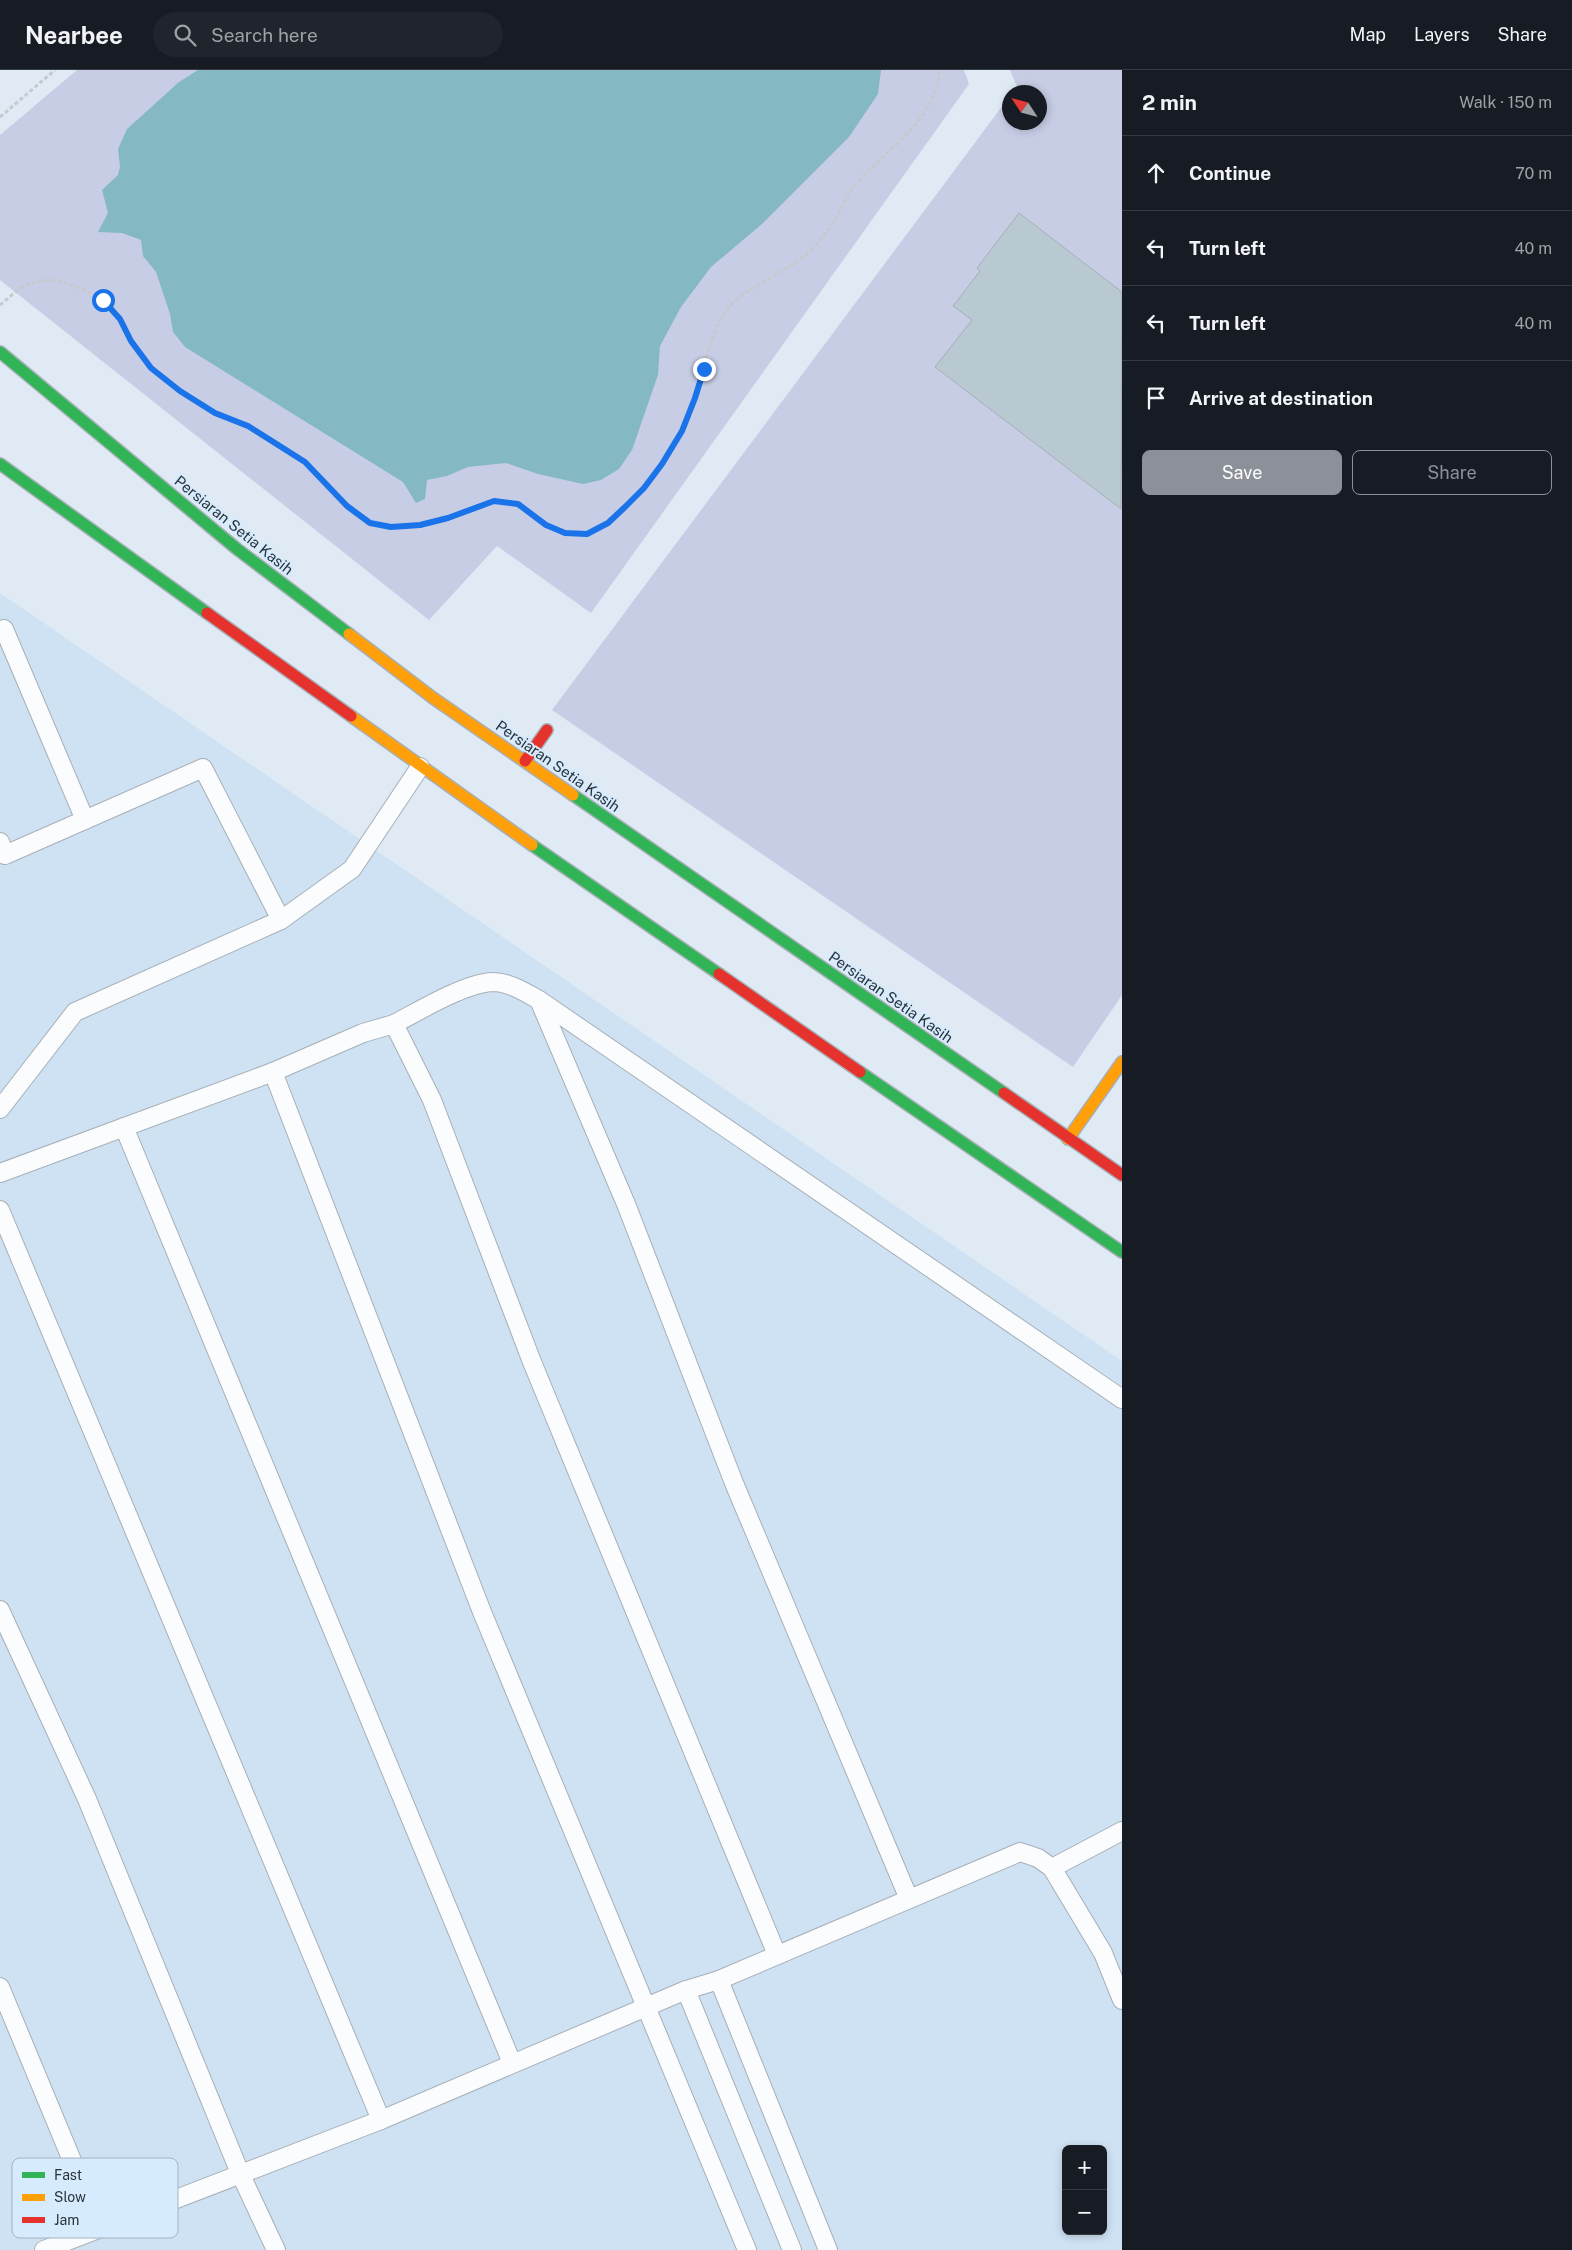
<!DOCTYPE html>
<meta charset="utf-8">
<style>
:root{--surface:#171b24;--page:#20242c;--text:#f1f3f6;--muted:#9ea1a6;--line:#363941;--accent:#8c9099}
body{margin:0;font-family:"Public Sans",sans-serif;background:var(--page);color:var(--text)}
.controls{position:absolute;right:15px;bottom:15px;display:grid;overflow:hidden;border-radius:8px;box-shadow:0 2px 8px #0003}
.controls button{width:45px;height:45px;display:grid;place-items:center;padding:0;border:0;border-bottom:1px solid var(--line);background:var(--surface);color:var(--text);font:25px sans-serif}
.compass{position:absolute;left:1002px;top:15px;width:45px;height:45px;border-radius:50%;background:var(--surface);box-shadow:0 2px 8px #0003;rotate:306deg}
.stop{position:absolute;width:15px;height:15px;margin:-11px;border:4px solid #1a73e8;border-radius:50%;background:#fff}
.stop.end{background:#1a73e8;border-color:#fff;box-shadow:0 1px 5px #0008}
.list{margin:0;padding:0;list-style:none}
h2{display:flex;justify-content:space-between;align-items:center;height:65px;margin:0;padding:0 20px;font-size:21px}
h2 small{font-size:16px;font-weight:400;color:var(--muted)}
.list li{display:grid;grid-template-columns:32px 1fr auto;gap:15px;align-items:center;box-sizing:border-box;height:75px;padding:0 20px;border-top:1px solid var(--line)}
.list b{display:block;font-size:19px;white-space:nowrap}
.list em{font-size:16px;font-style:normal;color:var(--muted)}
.actions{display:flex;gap:10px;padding:15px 20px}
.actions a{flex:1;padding:11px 0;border:1px solid var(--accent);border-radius:8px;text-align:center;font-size:18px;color:var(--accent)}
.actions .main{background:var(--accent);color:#fff}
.icon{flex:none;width:28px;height:28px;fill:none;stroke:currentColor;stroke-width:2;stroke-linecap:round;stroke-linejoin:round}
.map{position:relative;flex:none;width:1122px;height:2180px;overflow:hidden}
header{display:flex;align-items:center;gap:30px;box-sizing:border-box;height:70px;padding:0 25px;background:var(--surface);border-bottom:1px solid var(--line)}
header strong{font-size:24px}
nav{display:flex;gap:28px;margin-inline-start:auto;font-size:18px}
.search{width:350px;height:45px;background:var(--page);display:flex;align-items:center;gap:12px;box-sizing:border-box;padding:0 18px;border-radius:28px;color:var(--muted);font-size:19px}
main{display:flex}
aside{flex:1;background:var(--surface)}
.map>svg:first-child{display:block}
.built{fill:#cfe2f3;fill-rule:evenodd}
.green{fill:#c7cde5}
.water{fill:#84b9c4}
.building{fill:#b8c9d2;stroke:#a6afb6}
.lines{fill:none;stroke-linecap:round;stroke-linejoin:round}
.lane-casing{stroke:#a7afb7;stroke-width:20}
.fast-casing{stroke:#a7afb7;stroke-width:14}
.slow-casing{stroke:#a7afb7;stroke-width:14}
.jam-casing{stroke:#a7afb7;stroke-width:14}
.path{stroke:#c6cacd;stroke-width:3;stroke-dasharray:4 2.5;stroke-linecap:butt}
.lane{stroke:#fafcfd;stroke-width:18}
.fast{stroke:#30b455;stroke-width:11}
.slow{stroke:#ff9f0a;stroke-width:11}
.jam{stroke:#e5322d;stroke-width:11}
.route{stroke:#1a73e8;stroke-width:6}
.labels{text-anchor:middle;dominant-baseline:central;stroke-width:4;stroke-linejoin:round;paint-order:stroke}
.street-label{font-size:15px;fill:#2b333a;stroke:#d6ebfd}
.key{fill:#d6ebfd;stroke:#a3b4c2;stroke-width:1}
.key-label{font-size:14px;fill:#2b333a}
</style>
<header>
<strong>Nearbee</strong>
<div class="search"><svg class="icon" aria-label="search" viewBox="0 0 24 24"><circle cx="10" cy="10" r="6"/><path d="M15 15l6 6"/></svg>Search here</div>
<nav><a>Map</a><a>Layers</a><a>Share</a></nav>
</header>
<main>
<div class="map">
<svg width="1122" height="2180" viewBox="0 0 1122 2180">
<rect width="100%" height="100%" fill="#dfeaf4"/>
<!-- built -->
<path class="built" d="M0 523 1122 1291V2180H0ZM1066 2079H1103V2161H1066Z"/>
<!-- green -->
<g class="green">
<path d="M77 0H964L969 14 591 543 497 476 429 550 0 210V65Z"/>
<path d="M1010 0H1122V925L1073 997 552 640 1009 27V52H1040V22H1013L1017 17Z"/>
</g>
<!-- water -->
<path class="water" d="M198 0H881L878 24 849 67 762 154 711 197 681 237 660 276 658 305 632 380 619 399 601 410 583 414 538 404 506 393 468 397 447 406 427 410 425 429 416 433 403 412 185 277 173 262 170 244 156 202 143 186 141 170 122 163 98 162 108 143 102 120 118 105 120 97 118 79 127 59 179 12Z"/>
<!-- building -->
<path class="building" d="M1019 143 1122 222 1121 439 935 297 972 250 953 236 980 201 977 198Z"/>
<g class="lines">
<defs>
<g id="lane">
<path d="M4 559 85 750"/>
<path d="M0 772 5 785 203 698 281 850"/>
<path d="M539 930 1122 1329"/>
<path d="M394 954C419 941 465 913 493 912 509 912 525 922 539 930L626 1134 734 1413 909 1829"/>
<path d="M273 1002 363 963 394 954 432 1030 532 1292 777 1885"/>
<path d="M0 1039 75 942 281 850 352 799 420 697"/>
<path d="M124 1057 512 1993"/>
<path d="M0 1103 273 1002 482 1542 747 2180"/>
<path d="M0 1140 381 2050"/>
<path d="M0 1540 87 1729 240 2103 276 2180"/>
<path d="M1052 1798 1122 1761"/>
<path d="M719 1910 1020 1782 1038 1788 1052 1798 1103 1883 1122 1930"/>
<path d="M0 1917 100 2158"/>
<path d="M686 1920 792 2180"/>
<path d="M44 2180 381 2050 686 1920 719 1910 828 2180"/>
</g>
<g id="fast">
<path d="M0 282 237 479 349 564"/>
<path d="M0 394 207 543"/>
<path d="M573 725 1004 1023"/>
<path d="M532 775 719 904"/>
<path d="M860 1002 1122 1182"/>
</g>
<g id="slow">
<path d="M349 564 433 628 573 725"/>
<path d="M351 646 532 775"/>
<path d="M1068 1069 1122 992"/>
</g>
<g id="jam">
<path d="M207 543 351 646"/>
<path d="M525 691 547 660"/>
<path d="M719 904 860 1002"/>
<path d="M1004 1023 1122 1105"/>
</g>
</defs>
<!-- lane casing -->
<use href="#lane" class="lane-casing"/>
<!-- fast casing -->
<use href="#fast" class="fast-casing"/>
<!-- slow casing -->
<use href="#slow" class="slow-casing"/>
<!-- jam casing -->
<use href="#jam" class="jam-casing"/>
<!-- path -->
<g class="path">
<path d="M0 47 55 0"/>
<path d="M0 235C8 229 17 219 26 215 32 213 45 209 51 210 73 211 105 230 118 247 131 264 138 286 155 301 172 316 192 331 213 342 225 348 238 351 249 357 267 366 289 379 305 392 324 408 347 444 372 453 394 462 426 456 449 448 464 443 481 431 498 432 541 434 555 484 605 455 642 433 681 369 695 329 705 301 710 253 733 233 755 212 786 203 809 182 820 172 830 159 837 146 843 137 846 126 853 118 884 79 934 55 940 0"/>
</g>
<!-- lane -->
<use href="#lane" class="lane"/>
<!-- fast -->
<use href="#fast" class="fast"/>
<!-- slow -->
<use href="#slow" class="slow"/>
<!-- jam -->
<use href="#jam" class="jam"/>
</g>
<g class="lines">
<!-- route -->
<path class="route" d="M103 230 120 249 131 271 151 298 180 321 215 343 248 356 305 392 347 436 370 453 391 457 420 455 448 448 494 431 518 434 546 455 565 463 587 464 608 453 625 437 644 418 662 394 682 361 695 328 704 299"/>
</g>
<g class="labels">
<!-- street labels -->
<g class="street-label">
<text transform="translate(234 455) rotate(39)">Persiaran Setia Kasih</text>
<text transform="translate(558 696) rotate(35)">Persiaran Setia Kasih</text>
<text transform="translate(891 927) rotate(35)">Persiaran Setia Kasih</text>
</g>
</g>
<!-- legend -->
<rect x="12" y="2088" width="166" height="80" rx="8" class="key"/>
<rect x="22" y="2102" width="23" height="6" fill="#30b455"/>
<rect x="22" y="2124" width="23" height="7" fill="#ff9f0a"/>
<rect x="22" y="2147" width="23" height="6" fill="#e5322d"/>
<g class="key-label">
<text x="54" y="2110">Fast</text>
<text x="54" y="2132">Slow</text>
<text x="54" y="2155">Jam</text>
</g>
</svg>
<div class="controls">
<button>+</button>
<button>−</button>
</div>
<svg class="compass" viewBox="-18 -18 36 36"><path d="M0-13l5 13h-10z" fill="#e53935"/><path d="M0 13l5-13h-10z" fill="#9ea1a6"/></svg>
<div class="stop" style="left:103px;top:230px"></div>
<div class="stop end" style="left:704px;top:299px"></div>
</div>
<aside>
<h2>2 min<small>Walk · 150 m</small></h2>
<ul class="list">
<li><svg class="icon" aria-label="ahead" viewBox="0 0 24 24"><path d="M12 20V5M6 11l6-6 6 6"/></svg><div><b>Continue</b></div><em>70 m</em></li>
<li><svg class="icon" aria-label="left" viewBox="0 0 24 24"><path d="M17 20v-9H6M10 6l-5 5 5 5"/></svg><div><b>Turn left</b></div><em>40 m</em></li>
<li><svg class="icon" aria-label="left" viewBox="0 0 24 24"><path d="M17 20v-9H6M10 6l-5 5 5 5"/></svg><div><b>Turn left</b></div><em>40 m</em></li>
<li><svg class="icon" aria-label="arrive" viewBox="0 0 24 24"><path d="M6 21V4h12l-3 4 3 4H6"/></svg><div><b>Arrive at destination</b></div></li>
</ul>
<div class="actions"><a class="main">Save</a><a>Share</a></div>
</aside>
</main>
